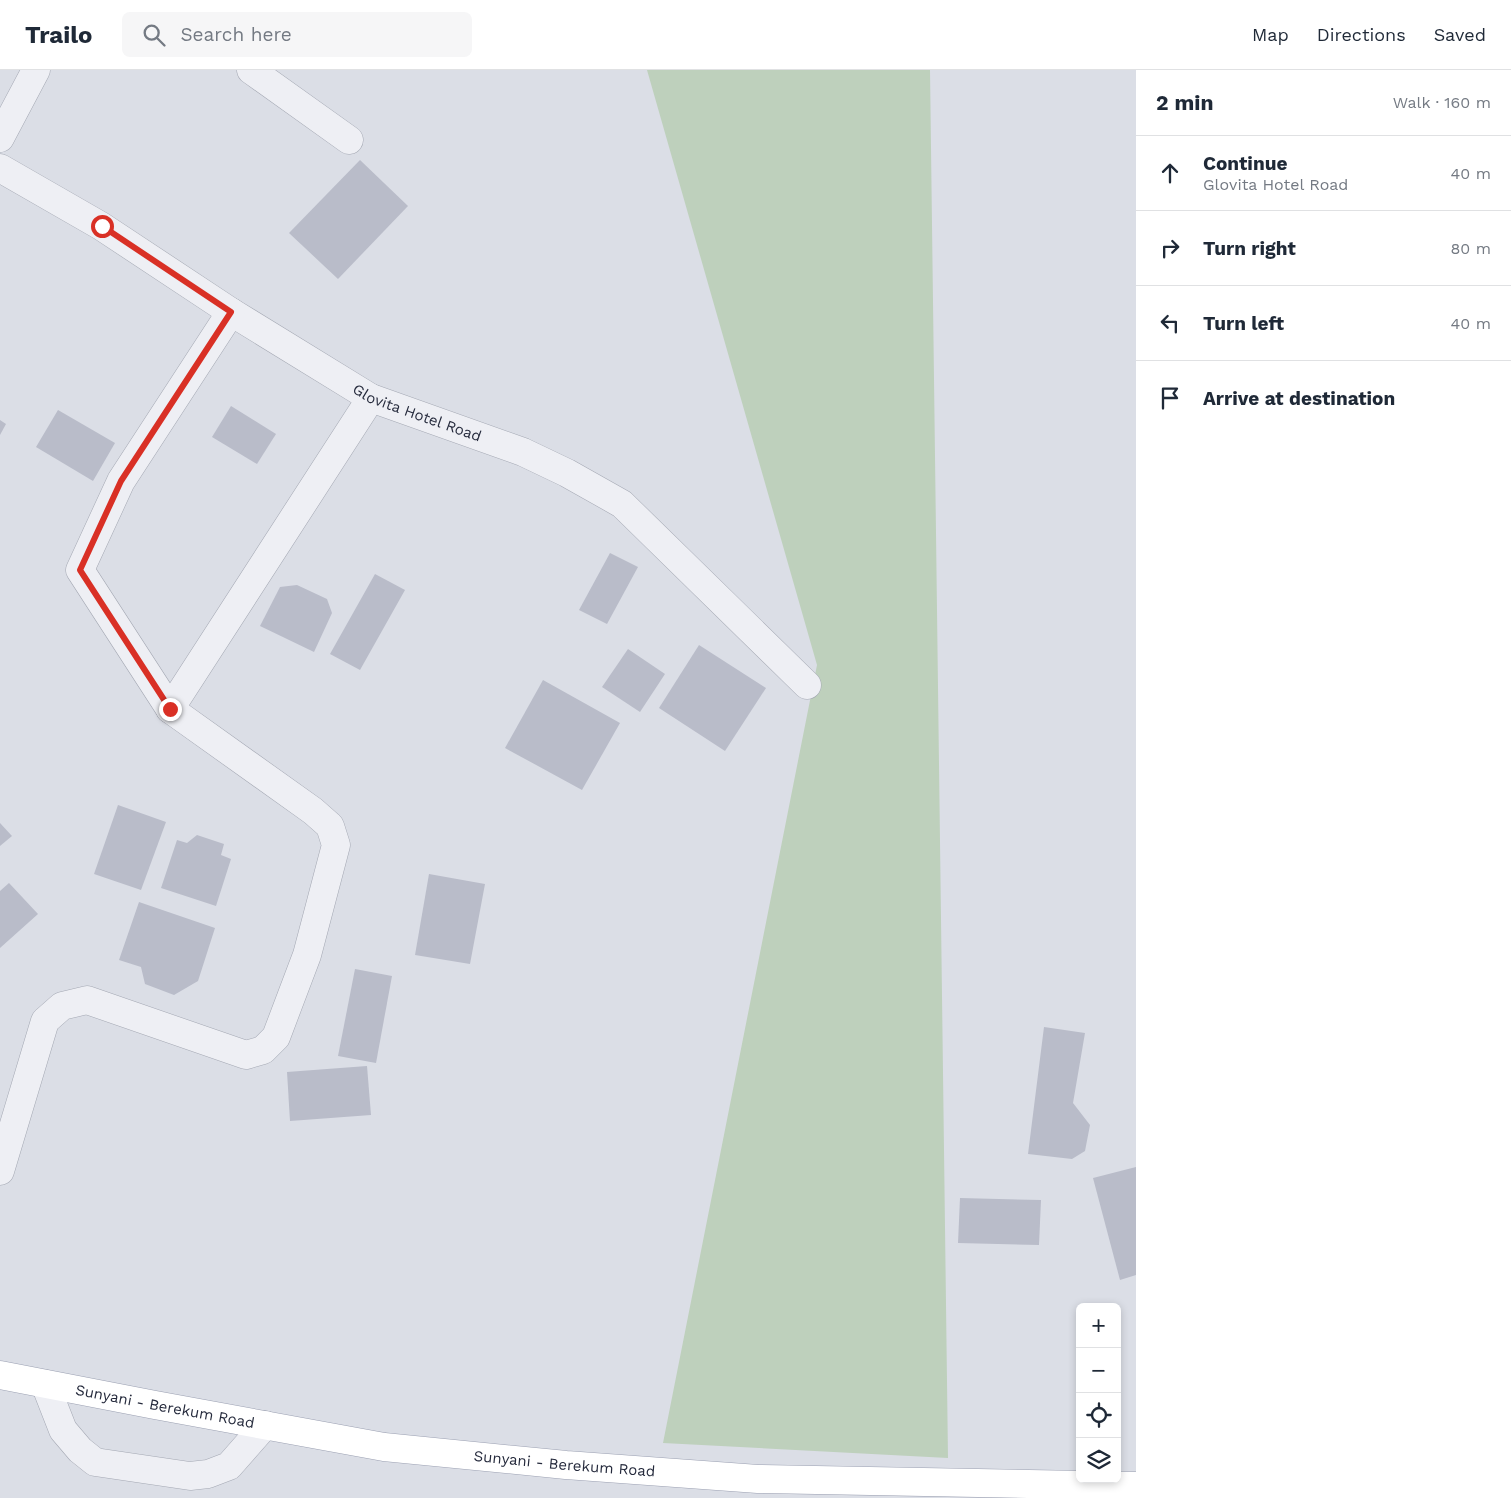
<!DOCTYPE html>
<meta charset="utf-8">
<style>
:root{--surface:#fff;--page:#f6f6f7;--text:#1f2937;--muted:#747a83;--line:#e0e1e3}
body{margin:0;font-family:"Work Sans",sans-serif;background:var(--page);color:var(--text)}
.controls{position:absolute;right:15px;bottom:15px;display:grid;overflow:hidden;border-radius:8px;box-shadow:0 2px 8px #0003}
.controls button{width:45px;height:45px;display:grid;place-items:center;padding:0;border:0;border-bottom:1px solid var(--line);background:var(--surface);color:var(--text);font:25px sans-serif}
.stop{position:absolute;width:15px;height:15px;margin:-11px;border:4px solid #d93025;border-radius:50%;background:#fff}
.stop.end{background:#d93025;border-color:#fff;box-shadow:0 1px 5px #0008}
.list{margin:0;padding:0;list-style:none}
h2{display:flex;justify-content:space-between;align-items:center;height:65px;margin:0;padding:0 20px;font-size:21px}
h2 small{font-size:16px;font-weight:400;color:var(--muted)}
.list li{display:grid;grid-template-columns:32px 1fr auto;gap:15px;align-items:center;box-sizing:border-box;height:75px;padding:0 20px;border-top:1px solid var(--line)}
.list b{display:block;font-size:19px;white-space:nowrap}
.list p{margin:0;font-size:16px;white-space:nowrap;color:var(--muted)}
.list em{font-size:16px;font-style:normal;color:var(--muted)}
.icon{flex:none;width:28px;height:28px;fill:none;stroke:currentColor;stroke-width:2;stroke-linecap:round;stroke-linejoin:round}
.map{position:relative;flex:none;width:1136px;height:1428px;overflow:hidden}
header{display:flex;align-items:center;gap:30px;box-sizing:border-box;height:70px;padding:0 25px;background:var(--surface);border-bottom:1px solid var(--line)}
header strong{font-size:24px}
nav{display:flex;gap:28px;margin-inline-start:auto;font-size:18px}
.search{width:350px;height:45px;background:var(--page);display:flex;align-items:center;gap:12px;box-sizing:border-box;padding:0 18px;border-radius:8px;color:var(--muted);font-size:19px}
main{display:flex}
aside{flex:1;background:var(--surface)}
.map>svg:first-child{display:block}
.green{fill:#bed0bc}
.building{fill:#b9bcc9}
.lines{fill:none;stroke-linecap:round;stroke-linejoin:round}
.minor-casing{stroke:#a4a8b3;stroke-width:29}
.major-casing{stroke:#9ba0b2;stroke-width:29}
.minor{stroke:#eeeff4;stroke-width:28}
.major{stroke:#fff;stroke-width:28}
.route{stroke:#d93025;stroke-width:6}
.labels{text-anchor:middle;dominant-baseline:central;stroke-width:5;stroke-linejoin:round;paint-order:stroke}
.street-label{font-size:15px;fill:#252a3c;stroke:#eaedf4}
</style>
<header>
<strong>Trailo</strong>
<div class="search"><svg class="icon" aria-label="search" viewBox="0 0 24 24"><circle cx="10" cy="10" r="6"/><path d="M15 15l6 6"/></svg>Search here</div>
<nav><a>Map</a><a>Directions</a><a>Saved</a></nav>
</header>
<main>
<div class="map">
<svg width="1136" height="1428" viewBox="0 0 1136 1428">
<rect width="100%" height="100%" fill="#dbdee6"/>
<!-- green -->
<path class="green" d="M647 0H930L948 1388 663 1373 817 595Z"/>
<!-- building -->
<g class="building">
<path d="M360 90 408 136 338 209 289 163Z"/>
<path d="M231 336 276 364 257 394 212 367Z"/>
<path d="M58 340 115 373 93 411 36 377Z"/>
<path d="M0 350 6 354 0 365Z"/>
<path d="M610 483 638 497 607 554 579 540Z"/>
<path d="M375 504 405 520 360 600 330 584Z"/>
<path d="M297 515 327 529 332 543 314 582 260 556 280 517Z"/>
<path d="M699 575 766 618 725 681 659 638Z"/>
<path d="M628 579 665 604 640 642 602 617Z"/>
<path d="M543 610 620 653 582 720 505 678Z"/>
<path d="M118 735 166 752 141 820 94 804Z"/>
<path d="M0 753 12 766 0 776Z"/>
<path d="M197 765 224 774 221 785 231 789 216 836 161 818 177 770 187 773Z"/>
<path d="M429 804 485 814 470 894 415 885Z"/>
<path d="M9 813 38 844 0 878V821Z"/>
<path d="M139 832 215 858 198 911 174 925 145 914 141 897 119 890Z"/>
<path d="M355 899 392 906 376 993 338 986Z"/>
<path d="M1044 957 1085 963 1073 1033 1090 1055 1085 1081 1072 1089 1028 1084Z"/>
<path d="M367 996 371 1045 290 1051 287 1002Z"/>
<path d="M1136 1097V1205L1120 1210 1093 1108Z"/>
<path d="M960 1128 1041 1130 1039 1175 958 1173Z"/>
</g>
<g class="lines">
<defs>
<g id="minor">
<path d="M251 0 349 70"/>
<path d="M0 68 36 0"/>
<path id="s1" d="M0 98 101 156 231 242 371 328 523 382 567 403 622 434 807 615"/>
<path d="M170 639 80 500 121 411 231 242"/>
<path d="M0 1101 45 951 62 936 87 930 246 985 263 980 276 967 307 885 336 775 330 756 313 741 170 639 371 328"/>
<path d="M45 1314 63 1360 80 1380 95 1392 190 1406 208 1404 229 1396 265 1355"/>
</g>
<g id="major">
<path id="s2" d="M0 1305 155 1335 384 1377 566 1395 758 1409 1136 1416"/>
</g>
</defs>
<!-- minor casing -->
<use href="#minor" class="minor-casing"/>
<!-- major casing -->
<use href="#major" class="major-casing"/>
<!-- minor -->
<use href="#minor" class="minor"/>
<!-- major -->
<use href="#major" class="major"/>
</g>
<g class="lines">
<!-- route -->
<path class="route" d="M102 156 231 242 121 411 80 500 170 639"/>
</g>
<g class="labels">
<!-- street labels -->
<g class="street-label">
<text stroke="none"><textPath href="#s1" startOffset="485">Glovita Hotel Road</textPath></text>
<text stroke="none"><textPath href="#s2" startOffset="168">Sunyani - Berekum Road</textPath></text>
<text stroke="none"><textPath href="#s2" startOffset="572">Sunyani - Berekum Road</textPath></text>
</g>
</g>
</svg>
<div class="controls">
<button>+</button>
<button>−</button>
<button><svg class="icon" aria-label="locate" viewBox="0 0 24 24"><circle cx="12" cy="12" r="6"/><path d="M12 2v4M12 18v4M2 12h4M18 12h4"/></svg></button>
<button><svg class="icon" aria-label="layers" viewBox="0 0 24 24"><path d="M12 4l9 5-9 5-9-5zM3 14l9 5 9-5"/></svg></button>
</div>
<div class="stop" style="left:102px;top:156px"></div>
<div class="stop end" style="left:170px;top:639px"></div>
</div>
<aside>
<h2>2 min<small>Walk · 160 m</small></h2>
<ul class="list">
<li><svg class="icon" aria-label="ahead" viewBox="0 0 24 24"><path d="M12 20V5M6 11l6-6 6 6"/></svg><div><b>Continue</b><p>Glovita Hotel Road</p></div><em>40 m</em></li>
<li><svg class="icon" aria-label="right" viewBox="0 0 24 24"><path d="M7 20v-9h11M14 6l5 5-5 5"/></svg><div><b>Turn right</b></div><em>80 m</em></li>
<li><svg class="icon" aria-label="left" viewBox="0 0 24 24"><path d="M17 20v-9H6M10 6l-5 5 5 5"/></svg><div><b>Turn left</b></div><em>40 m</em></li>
<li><svg class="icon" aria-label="arrive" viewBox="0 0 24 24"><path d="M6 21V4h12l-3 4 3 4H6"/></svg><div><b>Arrive at destination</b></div></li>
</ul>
</aside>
</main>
